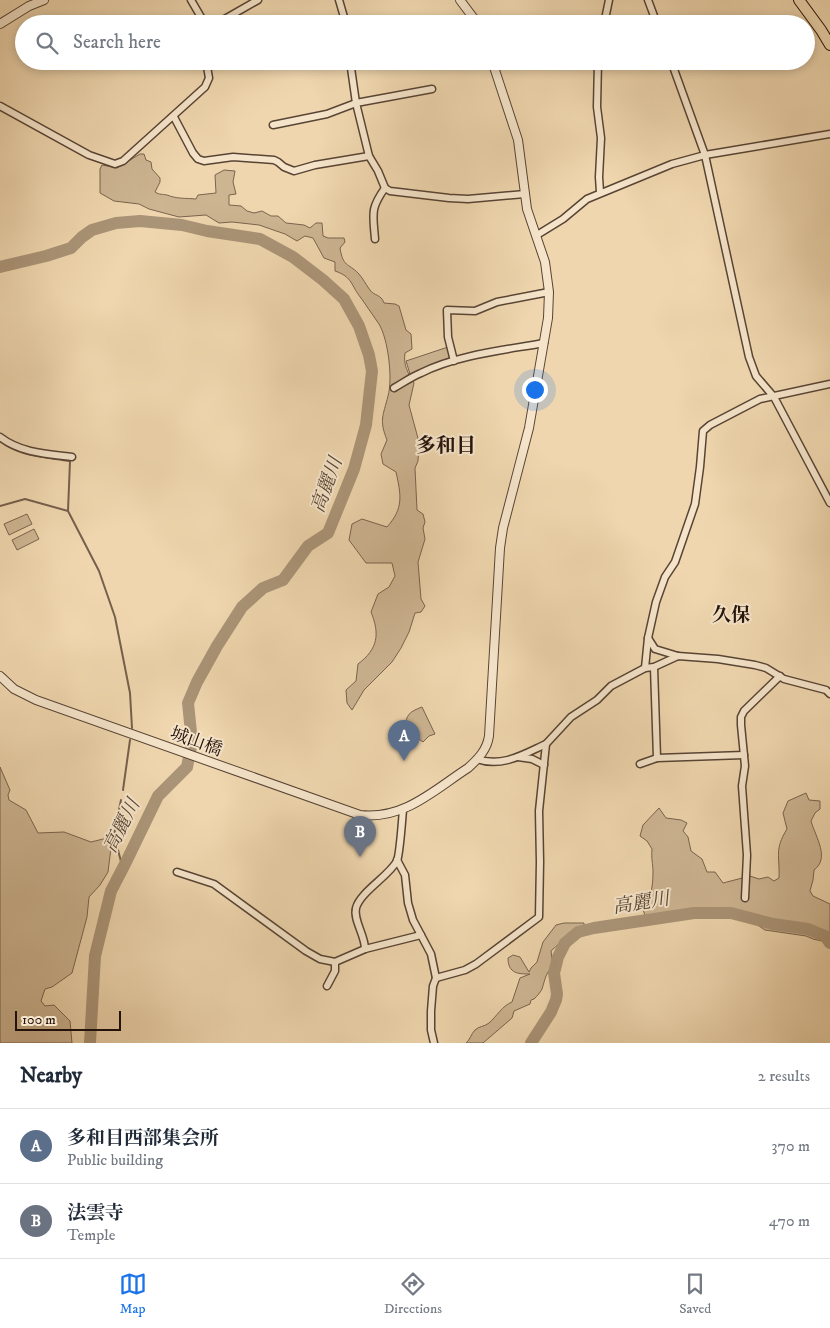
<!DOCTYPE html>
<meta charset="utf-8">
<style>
:root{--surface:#fff;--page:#f6f6f7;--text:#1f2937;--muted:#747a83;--line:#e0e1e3;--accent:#1a73e8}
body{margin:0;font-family:"IM FELL DW Pica","Noto Serif JP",serif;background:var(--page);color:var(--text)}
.scale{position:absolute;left:15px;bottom:12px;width:106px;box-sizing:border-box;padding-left:5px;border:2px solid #25130b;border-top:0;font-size:14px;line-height:18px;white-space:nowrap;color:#25130b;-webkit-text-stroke:4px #f5e4ca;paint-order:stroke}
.you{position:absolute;left:534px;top:389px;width:18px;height:18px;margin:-12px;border:4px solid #fff;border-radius:50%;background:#1a73e8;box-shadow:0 0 0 8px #1a73e833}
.badge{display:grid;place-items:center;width:32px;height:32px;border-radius:50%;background:var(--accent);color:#fff;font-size:16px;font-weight:700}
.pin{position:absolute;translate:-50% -41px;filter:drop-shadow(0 1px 2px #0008)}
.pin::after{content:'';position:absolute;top:26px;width:18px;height:15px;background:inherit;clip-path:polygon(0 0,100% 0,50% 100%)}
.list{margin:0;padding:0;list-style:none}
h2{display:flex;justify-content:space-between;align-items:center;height:65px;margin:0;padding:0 20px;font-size:21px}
h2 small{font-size:16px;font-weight:400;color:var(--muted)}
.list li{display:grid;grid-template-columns:32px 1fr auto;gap:15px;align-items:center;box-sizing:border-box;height:75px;padding:0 20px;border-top:1px solid var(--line)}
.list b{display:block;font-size:19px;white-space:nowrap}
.list p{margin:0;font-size:16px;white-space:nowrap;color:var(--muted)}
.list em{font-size:16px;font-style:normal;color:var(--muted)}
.icon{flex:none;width:28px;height:28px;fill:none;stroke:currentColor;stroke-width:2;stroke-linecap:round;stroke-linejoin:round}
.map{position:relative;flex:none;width:830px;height:1043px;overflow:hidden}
.search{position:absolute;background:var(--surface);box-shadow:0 2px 8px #0003;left:15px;right:15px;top:15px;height:55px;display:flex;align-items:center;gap:12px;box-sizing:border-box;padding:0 18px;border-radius:28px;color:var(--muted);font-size:19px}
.sheet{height:215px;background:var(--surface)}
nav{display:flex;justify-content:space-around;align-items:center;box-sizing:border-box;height:70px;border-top:1px solid var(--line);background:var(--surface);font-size:14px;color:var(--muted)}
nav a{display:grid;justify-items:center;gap:2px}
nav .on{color:var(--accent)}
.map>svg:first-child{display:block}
.green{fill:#cdb592;stroke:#79644e}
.water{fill:#aa9477;stroke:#75604c}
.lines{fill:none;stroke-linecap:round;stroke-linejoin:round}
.stream{stroke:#75604c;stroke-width:2}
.river{stroke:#aa9477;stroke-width:12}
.minor-casing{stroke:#584434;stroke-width:9}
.tertiary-casing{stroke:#584434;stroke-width:10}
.primary-casing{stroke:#25130b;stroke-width:12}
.minor{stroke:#f5e4ca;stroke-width:6}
.tertiary{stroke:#f5e4ca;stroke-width:8}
.primary{stroke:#efd6ae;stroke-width:10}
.labels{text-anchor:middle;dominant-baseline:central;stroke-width:4;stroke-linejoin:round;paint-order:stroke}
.street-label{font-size:18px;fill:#25130b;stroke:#f5e4ca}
.water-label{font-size:19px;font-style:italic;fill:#5a4736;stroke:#f5e4ca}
.neighbourhood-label{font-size:19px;font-weight:bold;fill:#25130b;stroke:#f5e4ca}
.quarter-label{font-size:20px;font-weight:bold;fill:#25130b;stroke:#f5e4ca}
</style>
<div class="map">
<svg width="830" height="1043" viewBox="0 0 830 1043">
<rect width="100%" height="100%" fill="#efd6ae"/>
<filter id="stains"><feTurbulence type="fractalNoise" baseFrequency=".004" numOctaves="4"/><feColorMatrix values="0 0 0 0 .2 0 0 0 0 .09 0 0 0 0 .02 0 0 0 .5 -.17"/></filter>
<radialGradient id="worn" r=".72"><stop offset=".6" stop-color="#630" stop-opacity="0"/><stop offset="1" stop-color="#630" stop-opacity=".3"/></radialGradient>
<!-- green -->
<g class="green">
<path d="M140 154H144L146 160 151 162 152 169 160 178V182L155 192C160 195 162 194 167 195 177 199 185 198 196 199L198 195 216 193 215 175 224 170 235 171 233 182 236 194 229 195V205L241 206 247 211 254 213 262 211 271 216H278L286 223 304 225 310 228 316 223H322L323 236 328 238H344L345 242 340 248C343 267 348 263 358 273 363 278 366 285 370 290 374 296 381 294 384 303L395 304 399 306 406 330 411 334 412 349 405 353C403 365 408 373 414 383L409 405 419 442 418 461 415 468 417 510 423 514 425 522 423 528 425 539 418 562 421 599 425 606 421 612 415 613 409 632 401 648 392 662 364 690 352 710 347 703 346 690 356 681 358 664C378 649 380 634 371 612L378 594 389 587 395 576 392 563H366L349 540 352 524 362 519 387 527C404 508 401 495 396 472L383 464 381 454 387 440C379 420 383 416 388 396 393 378 388 339 379 324 373 315 367 307 361 298 351 286 353 277 335 271V262L324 258 313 238 305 236 297 241 285 234 259 225 232 222 219 223 206 215 179 217 149 209 139 204 114 201 100 193V169L102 165 117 168Z"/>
<path d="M448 347 452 360 410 374 406 361Z"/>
<path d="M27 514 32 524 9 535 4 524Z"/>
<path d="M34 529 39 539 17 550 12 540Z"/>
<path d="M422 707 435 734 429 736 423 742 404 728C407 714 409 712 422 707Z"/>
<path d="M0 767 10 790 8 795 9 800 26 810 38 833 64 832 91 842 103 839 112 840 108 872 100 885 89 897 87 917 72 973 52 987 45 989 41 1001 45 1006 54 1005 70 1021 72 1043H0Z"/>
<path d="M806 793 809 800 820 801V809L815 813 811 821C816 838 830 858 814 870L813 880 810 891 813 896 830 904V943L813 939 806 936 765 930 753 922 738 917 705 914 695 918H675L647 920 643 910C651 898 653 886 653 872 653 863 651 859 652 849L647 841 640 836 643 825 659 808 666 818 681 820 687 823 683 831 688 837 691 851 702 859 707 872H715L723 883 750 876 759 879 768 877 774 881 779 878C780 856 774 850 787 829L783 813 788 801Z"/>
<path d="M564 923H584V926L573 931 551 951 553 966C545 974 545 980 542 989 540 993 537 996 534 999L531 1000 530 1004 514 1011 512 1018 483 1043H466C470 1040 471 1034 475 1030 479 1026 484 1027 489 1023 497 1016 502 1006 512 1002L520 978 530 974C519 974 508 974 508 958L513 955 520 957 529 972 531 968 537 962 543 942 556 925Z"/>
</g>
<!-- water -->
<path class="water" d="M40 257 0 270V263Z"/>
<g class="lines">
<!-- stream -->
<g class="stream">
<path d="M0 441C20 457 46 457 70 461L68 511 99 571 115 617 130 693 132 728"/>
<path d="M0 506 25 499 68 511"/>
<path d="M123 790 130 740"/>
<path d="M121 800 114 835 123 869"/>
</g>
<!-- river -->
<g class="river">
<path d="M0 267 46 256 71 248 82 237 92 230 116 223 140 221 182 225 207 231 260 239 293 257 323 280 344 299 359 326 369 355 372 371 366 425 354 469 328 533 308 546 283 580 263 588 242 607 217 646 197 682 188 703 192 742 187 767 158 796 126 862 111 891 95 956 90 1043"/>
<path d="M531 1043 551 1012 556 1000 557 994 554 973 558 957 565 943 578 932 594 928 694 913H731L773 924 808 929 825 936 830 943"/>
</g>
<defs>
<g id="minor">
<path d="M191 0 205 24"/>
<path d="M339 0 346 24"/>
<path d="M648 0 657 24"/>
<path d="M216 24 258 0"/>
<path d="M604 24 609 0"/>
<path d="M350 61 356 103 369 156 378 171 385 188 390 191 449 198 468 199 525 194"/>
<path d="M598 61 597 107 601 138 599 177 600 192"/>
<path d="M671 61 705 155 749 357 756 376 774 397 830 503"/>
<path d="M0 106 89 155 115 164 123 161 205 87 209 78 206 61"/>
<path d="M174 117 193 153 198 159 204 161 233 157 274 160 278 162 284 167 294 171 315 165 369 156"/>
<path d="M273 125 327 114 356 103 432 89"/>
<path d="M537 235 563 219 587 199 672 164 705 155 830 134"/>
<path d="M375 239C373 214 370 209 385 188"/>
<path d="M454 361 448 337 447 310 475 311 497 302 549 292"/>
<path d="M394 388C403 383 411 377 421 373 456 355 505 350 544 343"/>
<path d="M0 437C21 453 46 454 72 457"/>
<path d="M648 638 655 649 678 656"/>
<path d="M654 667 657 758"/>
<path d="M645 668 648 638 656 602 665 577 675 562 695 504 700 467 703 431 710 425 760 399 830 384"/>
<path d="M518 757 532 759 544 765"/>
<path d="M477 759C502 768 524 754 546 744"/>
<path d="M640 764 657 758 744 755"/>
<path d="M397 860 405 875 408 903 413 920 431 954 436 978 433 986 431 1011V1030L434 1043"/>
<path d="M177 872 214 884 306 951 320 959 335 962"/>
<path d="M745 898 747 855 742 786 745 766 741 725V717L744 711 780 676"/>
<path d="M365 949C365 935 353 920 356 908 360 892 389 876 397 861 400 853 402 820 403 810"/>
<path d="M436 978 465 970 476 964 539 917 540 862 539 811 546 744 571 717 597 700 611 686 645 668 654 667 678 656 718 659 755 665 766 668 784 679 826 690 830 694"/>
<path d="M327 986 335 971V962L365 949 421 935"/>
</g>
<g id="tertiary">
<path d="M460 0 478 24"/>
<path d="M0 24 29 6 44 0"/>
<path d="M0 676 14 689 36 700 360 815C404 820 434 790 468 768 478 759 487 750 489 736L500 548 503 528 529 428 548 318 549 292 545 262 527 209 518 140 492 61"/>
</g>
<path id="primary" d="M799 0 821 30 830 45"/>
</defs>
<!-- minor casing -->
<use href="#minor" class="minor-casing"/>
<!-- tertiary casing -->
<use href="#tertiary" class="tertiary-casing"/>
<!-- primary casing -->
<use href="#primary" class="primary-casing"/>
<!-- minor -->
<use href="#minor" class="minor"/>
<!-- tertiary -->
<use href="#tertiary" class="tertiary"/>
<!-- primary -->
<use href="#primary" class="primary"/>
</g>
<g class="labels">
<!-- street labels -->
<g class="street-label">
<text transform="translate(196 742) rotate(20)">城山橋</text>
</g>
<!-- water labels -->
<g class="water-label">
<text transform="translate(327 485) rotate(-70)">高麗川</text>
<text transform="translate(122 826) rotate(-63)">高麗川</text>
<text transform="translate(641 903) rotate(-9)">高麗川</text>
</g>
<!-- neighbourhood labels -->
<g class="neighbourhood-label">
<text x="731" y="615">久保</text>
</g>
<!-- quarter labels -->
<g class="quarter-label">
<text x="446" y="446">多和目</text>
</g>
</g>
<rect width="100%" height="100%" filter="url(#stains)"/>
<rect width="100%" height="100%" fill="url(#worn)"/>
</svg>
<div class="scale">100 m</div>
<div class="you"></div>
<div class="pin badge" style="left:404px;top:761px;background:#5c6f8a">A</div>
<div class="pin badge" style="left:360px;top:857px;background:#6b7280">B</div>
<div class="search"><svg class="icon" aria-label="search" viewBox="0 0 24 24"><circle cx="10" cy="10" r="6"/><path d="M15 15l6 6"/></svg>Search here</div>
</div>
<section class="sheet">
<h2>Nearby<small>2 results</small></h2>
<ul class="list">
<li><span class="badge" style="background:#5c6f8a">A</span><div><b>多和目西部集会所</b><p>Public building</p></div><em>370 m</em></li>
<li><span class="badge" style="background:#6b7280">B</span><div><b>法雲寺</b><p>Temple</p></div><em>470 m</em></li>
</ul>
</section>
<nav>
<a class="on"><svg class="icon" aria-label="map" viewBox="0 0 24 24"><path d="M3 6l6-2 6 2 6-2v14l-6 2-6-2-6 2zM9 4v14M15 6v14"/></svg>Map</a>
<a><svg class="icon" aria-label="directions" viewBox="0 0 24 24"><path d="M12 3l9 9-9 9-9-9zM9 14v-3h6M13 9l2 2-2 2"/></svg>Directions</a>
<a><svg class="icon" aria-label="saved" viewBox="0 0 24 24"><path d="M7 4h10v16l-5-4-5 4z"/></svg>Saved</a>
</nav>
